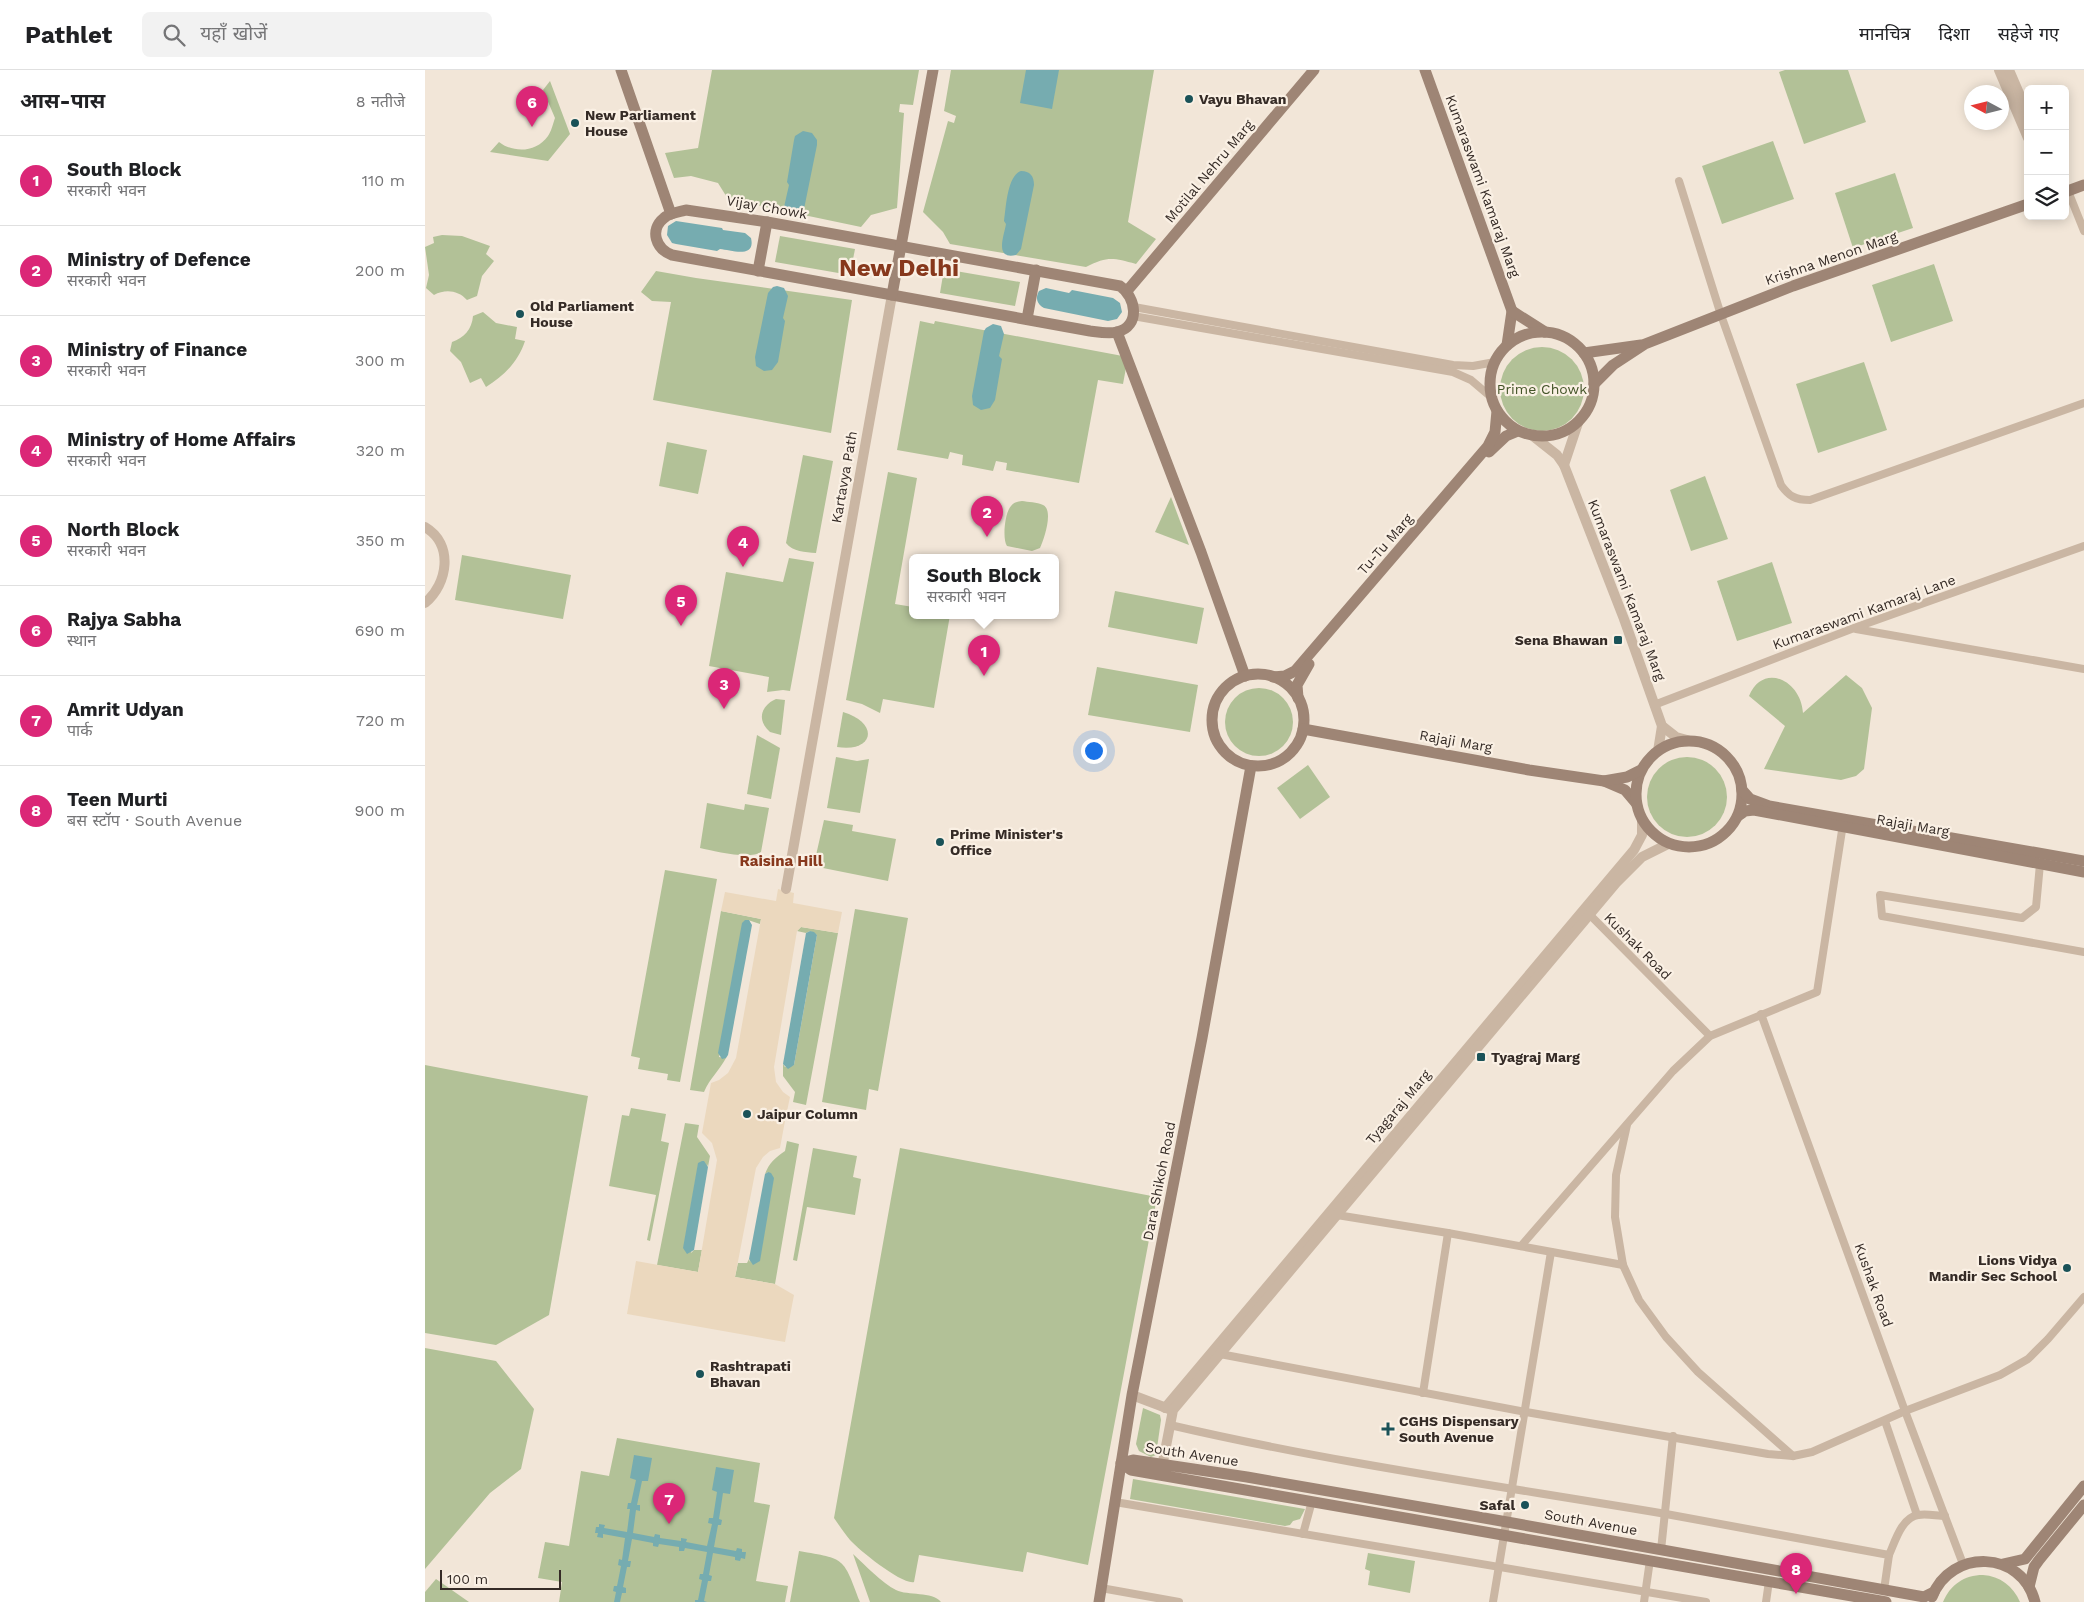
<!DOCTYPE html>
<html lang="hi">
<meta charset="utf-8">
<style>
:root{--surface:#fff;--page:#f2f2f2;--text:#202124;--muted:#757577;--line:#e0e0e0;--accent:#db2777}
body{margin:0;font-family:"Work Sans","Noto Sans Devanagari",sans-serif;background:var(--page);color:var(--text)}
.controls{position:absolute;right:15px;top:15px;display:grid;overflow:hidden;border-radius:8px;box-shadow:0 2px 12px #0003}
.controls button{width:45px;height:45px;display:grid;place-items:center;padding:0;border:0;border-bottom:1px solid var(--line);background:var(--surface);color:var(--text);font:25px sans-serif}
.compass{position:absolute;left:1539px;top:15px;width:45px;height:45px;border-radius:50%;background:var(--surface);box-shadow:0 2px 12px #0003;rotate:277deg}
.scale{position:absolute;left:15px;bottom:12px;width:121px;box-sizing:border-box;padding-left:5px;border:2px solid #352b26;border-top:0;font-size:14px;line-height:18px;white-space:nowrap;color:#352b26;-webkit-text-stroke:4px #faf0e4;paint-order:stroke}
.you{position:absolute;left:668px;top:680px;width:18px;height:18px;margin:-12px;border:4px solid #fff;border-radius:50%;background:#1a73e8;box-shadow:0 0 0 8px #1a73e833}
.badge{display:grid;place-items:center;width:32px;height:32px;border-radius:50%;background:var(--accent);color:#fff;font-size:16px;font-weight:700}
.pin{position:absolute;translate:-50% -41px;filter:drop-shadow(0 1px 2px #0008)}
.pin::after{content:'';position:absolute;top:26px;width:18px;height:15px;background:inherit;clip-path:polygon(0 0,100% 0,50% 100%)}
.popup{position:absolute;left:484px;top:484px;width:150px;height:65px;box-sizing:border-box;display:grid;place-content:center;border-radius:8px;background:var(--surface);filter:drop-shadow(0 1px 4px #0005);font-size:16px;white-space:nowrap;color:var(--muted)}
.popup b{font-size:19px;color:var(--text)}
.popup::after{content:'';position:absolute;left:50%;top:100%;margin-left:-10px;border:10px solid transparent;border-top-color:var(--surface)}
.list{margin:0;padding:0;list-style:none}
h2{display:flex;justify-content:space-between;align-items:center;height:65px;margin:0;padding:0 20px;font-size:21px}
h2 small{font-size:16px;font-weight:400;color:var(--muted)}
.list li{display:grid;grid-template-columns:32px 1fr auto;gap:15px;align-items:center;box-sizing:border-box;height:90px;padding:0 20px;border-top:1px solid var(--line)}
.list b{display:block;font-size:19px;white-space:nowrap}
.list p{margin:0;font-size:16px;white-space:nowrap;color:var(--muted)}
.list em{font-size:16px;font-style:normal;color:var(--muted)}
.icon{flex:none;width:28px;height:28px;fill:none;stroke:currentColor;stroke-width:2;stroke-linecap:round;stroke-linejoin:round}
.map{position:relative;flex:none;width:1659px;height:1532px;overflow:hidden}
header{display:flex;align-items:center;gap:30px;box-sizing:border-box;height:70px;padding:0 25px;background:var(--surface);border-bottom:1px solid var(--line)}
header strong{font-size:24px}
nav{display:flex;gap:28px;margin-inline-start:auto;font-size:18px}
.search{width:350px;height:45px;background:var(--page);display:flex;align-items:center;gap:12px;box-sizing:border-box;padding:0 18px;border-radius:8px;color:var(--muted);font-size:19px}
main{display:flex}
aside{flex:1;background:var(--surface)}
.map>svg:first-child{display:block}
.green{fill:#b2c197}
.plaza{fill:#ebd8be}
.water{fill:#76acb0}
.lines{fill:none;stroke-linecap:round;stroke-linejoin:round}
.minor{stroke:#cab6a3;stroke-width:8}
.tertiary{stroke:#cab6a3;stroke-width:10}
.secondary{stroke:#9e8575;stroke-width:11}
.poi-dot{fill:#1a5258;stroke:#faf0e4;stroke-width:2}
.labels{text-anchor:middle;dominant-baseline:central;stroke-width:4.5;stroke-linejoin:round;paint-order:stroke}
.poi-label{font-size:14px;font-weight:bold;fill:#352b26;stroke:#faf0e4;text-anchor:start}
.street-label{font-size:14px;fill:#352b26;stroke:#faf0e4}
.park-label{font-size:14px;fill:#435428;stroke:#faf0e4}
.neighbourhood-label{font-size:15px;font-weight:bold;fill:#87381c;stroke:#faf0e4}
.town-label{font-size:24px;font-weight:bold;fill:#87381c;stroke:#faf0e4}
</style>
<header>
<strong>Pathlet</strong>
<div class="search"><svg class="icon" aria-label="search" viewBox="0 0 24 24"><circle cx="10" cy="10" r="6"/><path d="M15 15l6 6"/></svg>यहाँ खोजें</div>
<nav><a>मानचित्र</a><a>दिशा</a><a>सहेजे गए</a></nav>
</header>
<main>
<aside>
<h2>आस-पास<small>8 नतीजे</small></h2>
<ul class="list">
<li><span class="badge">1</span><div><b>South Block</b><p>सरकारी भवन</p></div><em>110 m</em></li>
<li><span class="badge">2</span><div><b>Ministry of Defence</b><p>सरकारी भवन</p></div><em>200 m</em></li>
<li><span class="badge">3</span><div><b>Ministry of Finance</b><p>सरकारी भवन</p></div><em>300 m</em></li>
<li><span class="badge">4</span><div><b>Ministry of Home Affairs</b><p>सरकारी भवन</p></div><em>320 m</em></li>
<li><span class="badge">5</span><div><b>North Block</b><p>सरकारी भवन</p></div><em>350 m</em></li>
<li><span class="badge">6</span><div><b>Rajya Sabha</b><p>स्थान</p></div><em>690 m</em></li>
<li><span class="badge">7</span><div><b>Amrit Udyan</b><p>पार्क</p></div><em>720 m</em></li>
<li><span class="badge">8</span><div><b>Teen Murti</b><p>बस स्टॉप · South Avenue</p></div><em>900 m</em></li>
</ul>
</aside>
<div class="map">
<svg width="1659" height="1532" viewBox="0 0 1659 1532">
<rect width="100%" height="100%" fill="#f2e6d8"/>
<!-- green -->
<g class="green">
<path d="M287 0H494L488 35 475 34 474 42 479 43 472 138 446 145 436 157 303 129 293 113 266 106 249 108 240 83 273 78Z"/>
<path d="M526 0H729L703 152 731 169 711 194C688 188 683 186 661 197L525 174 518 162 498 142 523 51 529 53 531 46 519 41Z"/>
<path d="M1360 0H1423L1441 52 1379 74 1354 2Z"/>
<path d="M125 11 145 64 123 91 65 82 74 72C88 83 111 83 123 66 126 62 128 54 130 48L118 20Z"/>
<path d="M1348 71 1369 129 1297 154 1277 96Z"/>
<path d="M1470 103 1488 158 1428 178 1410 123Z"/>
<path d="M17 165 37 166 65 176 61 184 69 191 57 206 52 226 42 230C33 220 20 219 9 225L1 218 4 205 0 177 9 173 8 167Z"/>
<path d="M355 166 430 179 425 205 350 192Z"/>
<path d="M1509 194 1528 251 1466 272 1447 215Z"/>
<path d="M519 199 595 212 590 236 515 223Z"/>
<path d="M231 201 271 208 427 230 406 363 228 330 246 232 227 231 216 222Z"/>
<path d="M58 242 71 253 92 257 90 269 100 271C93 292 79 306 61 317L56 308 45 313 36 292 25 281 27 272C39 268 47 259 48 246Z"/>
<path d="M495 251 509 254 510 251 703 287 698 314 673 310 654 413 581 400 582 393 571 391 568 401 537 395 538 385 525 382 523 389 472 380Z"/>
<circle cx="1117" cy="319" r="42"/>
<path d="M1439 292 1462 360 1393 383 1371 314Z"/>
<path d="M242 372 282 380 273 424 234 416Z"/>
<path d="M378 385 408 391 391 483C380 482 368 482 361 473Z"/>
<path d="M463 402 492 408 470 534 488 537V545H525L509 638 458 629 455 643 437 634 421 630Z"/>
<path d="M1280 406 1303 469 1266 481 1245 420Z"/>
<path d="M746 427 764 475 730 462Z"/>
<path d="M597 431C603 432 612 432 618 435 629 440 619 470 615 478L607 481 582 476C577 469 580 442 586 436 589 432 592 432 597 431Z"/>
<path d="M37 485 146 505 138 549 30 530Z"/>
<path d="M364 488 389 492 365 621 358 620 342 622 344 607 284 596 301 502 358 512Z"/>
<path d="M1347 492 1367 553 1312 571 1292 511Z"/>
<path d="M690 521 779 538 772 574 683 557Z"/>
<path d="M672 597 773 615 765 662 663 645Z"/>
<path d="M1421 605 1437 618 1447 638 1439 699 1431 706 1416 710 1339 699 1360 656 1324 626C1338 592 1376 610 1378 643Z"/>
<circle cx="834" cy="652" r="34"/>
<path d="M351 629 360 630 356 665 345 662C332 651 335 636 351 629Z"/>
<path d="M418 642C455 653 449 683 412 677Z"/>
<path d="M332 665 355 678 346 729 322 724Z"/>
<path d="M411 687 432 691 444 689 435 743 402 738Z"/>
<circle cx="1262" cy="727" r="40"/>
<path d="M883 695 905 727 875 749 852 718Z"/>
<path d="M282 733 319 740 320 734 344 738 336 782C325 790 289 781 275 778Z"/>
<path d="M399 750 428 755 427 761 471 769 463 811 398 798 389 794Z"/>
<path d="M240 800 292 809 255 1012 242 1010 243 1004 213 999 215 988 206 986Z"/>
<path d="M430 839 483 848 453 1021 444 1019 441 1040 397 1032Z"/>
<path d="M296 841 336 849 335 854 323 850 294 987 301 988C294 1001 285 1008 279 1022L265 1020Z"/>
<path d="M376 857 413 863 381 1035 368 1032 370 1022 358 1006V994L360 997 369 995 392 865 385 861 381 863 372 861Z"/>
<path d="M0 995 163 1026 124 1245 71 1275 0 1263Z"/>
<path d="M206 1038 241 1044 236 1071 244 1073 225 1171 222 1170 231 1125 184 1116 197 1045 204 1046Z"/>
<path d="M260 1053 274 1055 272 1067 285 1086 283 1097 282 1094 266 1183 269 1180H277L273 1202 232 1195Z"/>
<path d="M362 1071 374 1074 350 1214 310 1207 313 1193H322L324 1189 325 1192 343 1102 340 1104C344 1093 350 1088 360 1081Z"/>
<path d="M388 1078 432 1086 428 1107 436 1109 430 1145 382 1137 372 1191 368 1190Z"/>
<path d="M475 1078 732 1127 663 1495 602 1482 598 1502 494 1485 489 1512C477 1515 434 1480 425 1470 419 1463 414 1455 409 1448Z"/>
<path d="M0 1278 71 1291 109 1339 96 1399 65 1423 0 1499Z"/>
<path d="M718 1338 735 1345 736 1350 731 1385 726 1387 714 1381 711 1374Z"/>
<path d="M192 1368 335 1393 329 1432 345 1435 331 1511 363 1516 360 1532H134L137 1512 113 1508 120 1472 144 1476 156 1401 184 1406Z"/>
<path d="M708 1409 880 1439 875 1449 868 1451 865 1455 860 1456 705 1429Z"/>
<path d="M374 1481C421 1489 418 1487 435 1532H365Z"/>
<path d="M943 1483 990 1491 985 1523 943 1515 945 1501 940 1499Z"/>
<path d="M428 1484C440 1495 457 1513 471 1520 483 1526 507 1521 516 1532H445Z"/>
<path d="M1558 1505C1575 1506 1588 1516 1595 1532H1518C1525 1515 1539 1505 1558 1505Z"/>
<path d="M11 1509 44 1532H0V1522Z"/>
</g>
<!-- plaza -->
<path class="plaza" d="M353 819 369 823 368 833 417 842 413 863 376 857 372 861 349 997 351 1012 358 1022 365 1027 360 1051 355 1078 345 1081 338 1087 331 1098 310 1207 350 1214 369 1225 360 1272 202 1244 211 1191 273 1202 292 1090 287 1073 277 1063 286 1013 294 1010 303 1003 311 988 336 849 296 841 300 822 351 831Z"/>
<!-- water -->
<g class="water">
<path d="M601 0H634L627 39 595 33Z"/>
<path d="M378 61 387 63 392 70V75L379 139 378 143 370 147 363 144 359 137 364 115 362 112 369 70 370 66Z"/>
<path d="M596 101C605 101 609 106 609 115L596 179 591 185C569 190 579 166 581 154L579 151C581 138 582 106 596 101Z"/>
<path d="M251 151 297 158 298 160 320 163 326 168C331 189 306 180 295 179L292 181 251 174 247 173 242 165 243 156Z"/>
<path d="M352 216 359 218 363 226 358 248 360 251 353 292 347 300 339 301 331 296 330 287 343 223 348 217Z"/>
<path d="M621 218 644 223 647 220 688 228 695 233 697 242 692 249 683 251 619 238C612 234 610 228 614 221Z"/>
<path d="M568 254 576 256 579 264 574 286 577 289 570 330 565 338 556 340 548 335 547 326 559 261 561 258Z"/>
<path d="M320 850H324L327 855 303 985 301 988 297 989 293 983 317 853Z"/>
<path d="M385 861 389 862 392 865 369 995 363 999 358 994 381 863Z"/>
<path d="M277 1091H279L283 1097 269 1180 262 1184 258 1178 273 1093Z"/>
<path d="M343 1102 346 1103 349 1108 335 1191 328 1195 324 1189 340 1104Z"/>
<path d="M209 1385 227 1388 223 1411H217L212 1435H215V1441L211 1440 208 1463 229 1467 230 1464 235 1465V1468L256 1471V1468L262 1469 261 1472 282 1476 287 1454 283 1453 284 1448H288L292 1422 287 1420 291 1397 309 1400 305 1424 298 1423 294 1449 297 1450 296 1455H293L289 1477 311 1481 312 1478 317 1479V1482H321L320 1489 316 1488 315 1491 310 1490V1487L288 1483 284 1505 287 1506 286 1511H283L279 1531 282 1532H270V1530H273L277 1510 274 1509 275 1504H278L282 1482 260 1478 259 1481H254V1477L234 1474 233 1477 228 1476V1473L207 1469 203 1491H206L205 1497H202L198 1517 201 1518V1523H197L195 1532H189L191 1522 188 1521 189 1516H192L196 1496 193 1495 194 1489 197 1490 200 1468 178 1464V1468L172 1467 173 1463H170L171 1457H174V1454L180 1455 179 1458 202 1462 205 1439H202L203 1433H206L211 1410 205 1408Z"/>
</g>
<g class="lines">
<!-- minor -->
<g class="minor">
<path d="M1254 111 1296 245 1356 415C1364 426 1370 430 1385 430L1659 333"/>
<path d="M1643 121 1659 161"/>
<path d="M709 237 1028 295 1048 296 1070 292"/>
<path d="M708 246 1028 302 1046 310 1066 327"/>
<path d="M1431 559 1659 599"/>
<path d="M1229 635 1429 558 1659 476"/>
<path d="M1615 794 1611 837 1597 848 1455 825 1457 846 1659 882"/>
<path d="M1165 845 1285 966"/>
<path d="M1336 944 1480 1341 1538 1494"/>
<path d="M1202 1055 1191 1105 1190 1147 1198 1195 1214 1230 1241 1267 1273 1302 1368 1386"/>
<path d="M912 1145 1023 1163 1198 1195"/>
<path d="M1096 1176 1248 1001 1285 966 1392 922 1418 754"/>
<path d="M795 1284 1101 1342 1343 1384 1368 1386 1387 1382 1480 1341 1575 1305 1603 1289 1623 1269 1659 1227"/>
<path d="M998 1323 1023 1163"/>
<path d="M1460 1351 1492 1445"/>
<path d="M745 1355C908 1393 1075 1416 1241 1444 1315 1457 1390 1472 1464 1485L1459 1520"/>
<path d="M690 1432 1281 1532"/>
<path d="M878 1464 887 1431"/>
<path d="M1236 1480 1248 1366"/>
<path d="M1464 1485C1470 1472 1476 1448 1493 1445 1501 1443 1512 1446 1520 1446"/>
<path d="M676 1518 754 1532"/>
<path d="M1068 1532 1126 1182"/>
<path d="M1219 1532 1225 1490"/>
<path d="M1341 1532 1344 1511"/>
</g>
<!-- tertiary -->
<g class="tertiary">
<path d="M1574 0 1603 68"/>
<path d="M1584 0 1603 44"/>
<path d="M1108 366 1132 385 1139 395 1199 549 1237 656 1251 667 1262 670"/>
<path d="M1139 395 1153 353"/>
<path d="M0 457C29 474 23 514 0 533"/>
<path d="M1233 681 1237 656"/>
<path d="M361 819 467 225"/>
<path d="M707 1325 744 1339"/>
<path d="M740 1338 1209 780 1217 765V750"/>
<path d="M736 1402 748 1340 1191 813 1217 787 1243 774"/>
</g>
<!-- secondary -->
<g class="secondary">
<path d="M196 0 246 144"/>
<path d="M1000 0 1087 241 1082 275"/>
<path d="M1640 122 1659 115"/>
<path d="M261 140 342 152 695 216C711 227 716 256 692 262 684 264 673 262 665 261L247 185C231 179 224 160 239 148 244 143 254 142 261 140Z"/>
<path d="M333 201 342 152"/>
<path d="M702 221 889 0"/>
<path d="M467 225 508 0"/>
<path d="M1087 241 1120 262"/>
<path d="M602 249 611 200"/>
<circle cx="1117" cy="314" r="52"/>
<path d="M692 262 776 482 820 606"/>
<path d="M1159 283 1216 275"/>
<path d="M1169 314 1188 295 1220 274 1368 216 1603 134"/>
<path d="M1064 382 1081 366 1093 361"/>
<circle cx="833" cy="650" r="46"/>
<path d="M848 607 860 606 870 601 1063 376 1070 362 1072 341"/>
<path d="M873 628 872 615 884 594"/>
<path d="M878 659 1104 700 1179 711 1200 720 1211 733"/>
<circle cx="1264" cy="724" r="53"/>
<path d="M1179 711 1202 707 1216 700"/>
<path d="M1317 720 1325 729 1344 736 1659 791"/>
<path d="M1313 746 1320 741 1329 740 1659 802"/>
<path d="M1578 1494 1600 1489 1659 1416"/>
<path d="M1604 1517 1609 1497 1614 1490 1659 1435"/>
<path d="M1507 1527C1526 1478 1597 1480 1610 1532"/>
<path d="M674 1532 707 1325 777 968 826 696"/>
<path d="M1461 1532 706 1400 696 1393 708 1390 822 1407 1082 1452 1499 1527 1509 1522"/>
</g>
</g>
<!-- markers -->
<g class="poi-dot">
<circle cx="764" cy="29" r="5"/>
<circle cx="150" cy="53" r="5"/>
<circle cx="95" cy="244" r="5"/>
<rect x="1188" y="565" width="10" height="10" rx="2.5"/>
<circle cx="515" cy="772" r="5"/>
<rect x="1051" y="982" width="10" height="10" rx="2.5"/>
<circle cx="322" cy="1044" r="5"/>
<circle cx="1642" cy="1198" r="5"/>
<circle cx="275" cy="1304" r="5"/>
<path d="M960.5 1351.5h5v5h5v5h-5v5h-5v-5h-5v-5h5z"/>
<circle cx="1100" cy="1435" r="5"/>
</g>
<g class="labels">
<!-- poi labels -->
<g class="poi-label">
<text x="774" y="29">Vayu Bhavan</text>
<text x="160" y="45">New Parliament<tspan x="160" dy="16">House</tspan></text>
<text x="105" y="236">Old Parliament<tspan x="105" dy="16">House</tspan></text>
<text x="1183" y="570" text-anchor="end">Sena Bhawan</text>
<text x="525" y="764">Prime Minister's<tspan x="525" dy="16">Office</tspan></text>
<text x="1066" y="987">Tyagraj Marg</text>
<text x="332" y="1044">Jaipur Column</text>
<text x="1632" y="1190" text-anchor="end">Lions Vidya<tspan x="1632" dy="16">Mandir Sec School</tspan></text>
<text x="285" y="1296">Rashtrapati<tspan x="285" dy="16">Bhavan</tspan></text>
<text x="974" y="1351">CGHS Dispensary<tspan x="974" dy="16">South Avenue</tspan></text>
<text x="1090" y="1435" text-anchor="end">Safal</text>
</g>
<!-- street labels -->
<g class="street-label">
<text transform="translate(784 101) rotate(-50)">Motilal Nehru Marg</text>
<text transform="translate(1058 116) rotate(70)">Kumaraswami Kamaraj Marg</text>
<text transform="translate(342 137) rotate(10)">Vijay Chowk</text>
<text transform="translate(1406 188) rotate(-19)">Krishna Menon Marg</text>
<text transform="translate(419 407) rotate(-80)">Kartavya Path</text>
<text transform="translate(960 474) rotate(-49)">Tu-Tu Marg</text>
<text transform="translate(1202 520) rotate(69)">Kumaraswami Kamaraj Marg</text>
<text transform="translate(1439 542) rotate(-20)">Kumaraswami Kamaraj Lane</text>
<text transform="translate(1031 671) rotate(10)">Rajaji Marg</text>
<text transform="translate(1488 755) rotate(10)">Rajaji Marg</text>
<text transform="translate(1213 876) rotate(45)">Kushak Road</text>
<text transform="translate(973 1037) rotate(-50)">Tyagaraj Marg</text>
<text transform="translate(734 1111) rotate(-79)">Dara Shikoh Road</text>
<text transform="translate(1449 1215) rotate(70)">Kushak Road</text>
<text transform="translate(767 1384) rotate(9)">South Avenue</text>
<text transform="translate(1166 1452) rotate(10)">South Avenue</text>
</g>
<!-- park labels -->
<g class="park-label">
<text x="1117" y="319">Prime Chowk</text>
</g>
<!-- neighbourhood labels -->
<g class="neighbourhood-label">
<text x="356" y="791">Raisina Hill</text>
</g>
<!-- town labels -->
<g class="town-label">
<text x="474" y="198">New Delhi</text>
</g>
</g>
</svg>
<div class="controls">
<button>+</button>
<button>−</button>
<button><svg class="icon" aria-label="layers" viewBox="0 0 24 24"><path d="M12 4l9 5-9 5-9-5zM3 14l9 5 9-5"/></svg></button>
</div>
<svg class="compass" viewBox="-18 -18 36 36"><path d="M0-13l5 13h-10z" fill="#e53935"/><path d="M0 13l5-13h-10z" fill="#757577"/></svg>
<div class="scale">100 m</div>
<div class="you"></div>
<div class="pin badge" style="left:559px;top:606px">1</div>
<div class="popup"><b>South Block</b>सरकारी भवन</div>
<div class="pin badge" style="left:562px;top:467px">2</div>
<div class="pin badge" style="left:299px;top:639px">3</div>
<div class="pin badge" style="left:318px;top:497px">4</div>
<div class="pin badge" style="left:256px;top:556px">5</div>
<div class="pin badge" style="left:107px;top:57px">6</div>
<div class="pin badge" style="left:244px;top:1454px">7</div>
<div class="pin badge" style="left:1371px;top:1524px">8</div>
</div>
</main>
